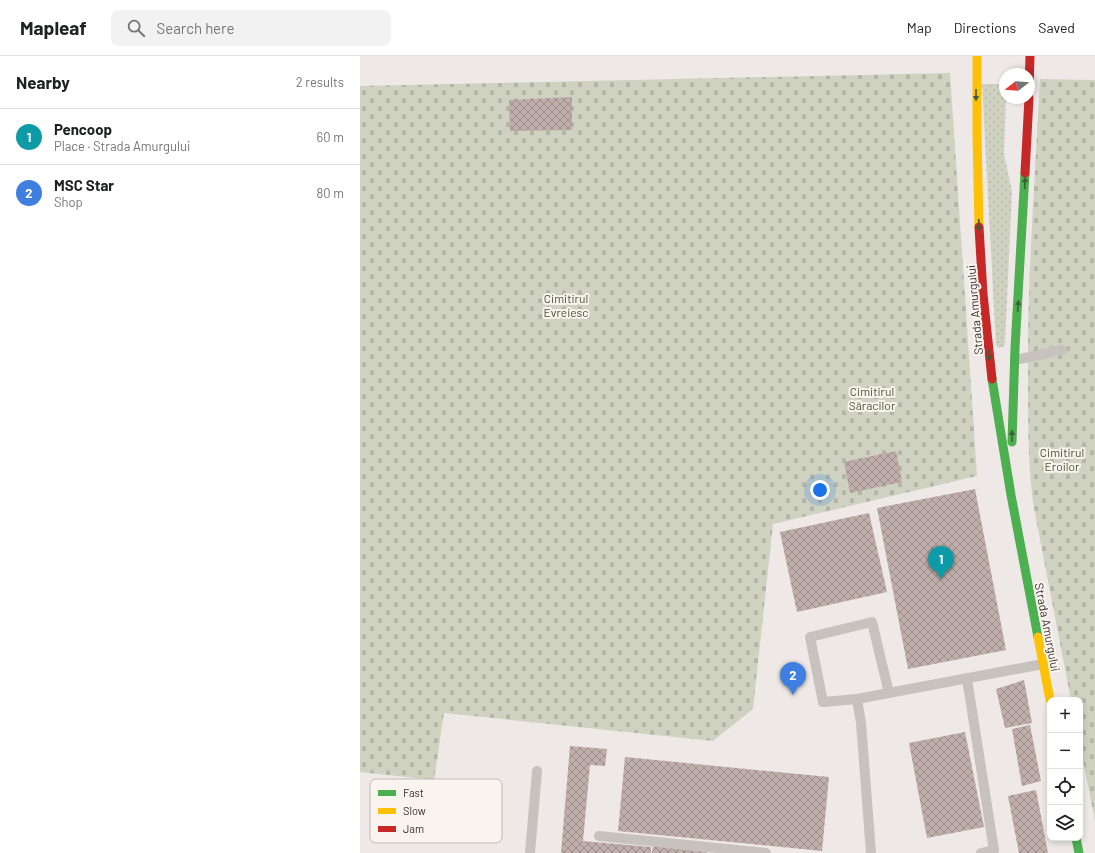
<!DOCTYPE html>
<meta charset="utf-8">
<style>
:root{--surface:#fff;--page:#f2f2f2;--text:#202124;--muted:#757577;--line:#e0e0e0;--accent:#1a73e8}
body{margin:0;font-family:Barlow,sans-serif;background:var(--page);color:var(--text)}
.controls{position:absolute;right:12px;bottom:12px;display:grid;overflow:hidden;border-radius:8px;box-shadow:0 2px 6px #0003}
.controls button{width:36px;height:36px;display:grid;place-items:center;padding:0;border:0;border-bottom:1px solid var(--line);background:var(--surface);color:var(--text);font:20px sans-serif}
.compass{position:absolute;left:639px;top:12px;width:36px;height:36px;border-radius:50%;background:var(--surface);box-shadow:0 2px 6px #0003;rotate:253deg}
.you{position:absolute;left:460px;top:434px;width:14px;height:14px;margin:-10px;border:3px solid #fff;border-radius:50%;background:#1a73e8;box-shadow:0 0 0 6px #1a73e833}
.badge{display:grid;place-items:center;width:26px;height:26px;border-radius:50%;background:var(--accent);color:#fff;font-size:13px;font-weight:700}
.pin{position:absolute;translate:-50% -33px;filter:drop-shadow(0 1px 2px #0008)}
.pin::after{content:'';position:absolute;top:21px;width:14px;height:12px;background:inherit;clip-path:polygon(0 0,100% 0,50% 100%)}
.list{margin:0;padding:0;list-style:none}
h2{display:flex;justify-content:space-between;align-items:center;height:52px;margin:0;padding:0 16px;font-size:17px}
h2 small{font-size:13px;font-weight:400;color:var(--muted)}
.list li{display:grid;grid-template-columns:26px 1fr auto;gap:12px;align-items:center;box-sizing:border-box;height:56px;padding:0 16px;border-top:1px solid var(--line)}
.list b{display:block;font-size:15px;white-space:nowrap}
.list p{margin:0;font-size:13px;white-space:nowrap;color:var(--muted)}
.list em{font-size:13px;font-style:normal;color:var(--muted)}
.icon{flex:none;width:22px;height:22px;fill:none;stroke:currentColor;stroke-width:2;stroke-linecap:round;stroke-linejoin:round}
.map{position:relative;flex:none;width:735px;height:797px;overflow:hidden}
header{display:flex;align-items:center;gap:24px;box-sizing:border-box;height:56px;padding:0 20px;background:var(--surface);border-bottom:1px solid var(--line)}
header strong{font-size:19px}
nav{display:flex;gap:22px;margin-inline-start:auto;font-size:14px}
.search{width:280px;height:36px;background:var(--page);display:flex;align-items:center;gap:10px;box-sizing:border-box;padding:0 14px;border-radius:8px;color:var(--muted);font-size:15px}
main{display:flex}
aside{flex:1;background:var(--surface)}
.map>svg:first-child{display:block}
.green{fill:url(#green-dots)}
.cemetery{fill:url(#cemetery-stones)}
.building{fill:url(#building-cross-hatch)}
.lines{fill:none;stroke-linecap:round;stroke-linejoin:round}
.lane{stroke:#c7c2be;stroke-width:10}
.fast{stroke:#4caf50;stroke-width:9}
.slow{stroke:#ffc107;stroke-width:9}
.jam{stroke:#c62828;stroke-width:9}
.oneway{fill:#3f5c39}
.labels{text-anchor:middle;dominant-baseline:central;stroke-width:4;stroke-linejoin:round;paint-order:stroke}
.park-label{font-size:12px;fill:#495432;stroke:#f9f4ee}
.street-label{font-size:12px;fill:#382f2c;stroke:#f9f4ee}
.key{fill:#f9f4ee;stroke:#bfb9b4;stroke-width:1}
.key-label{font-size:11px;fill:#382f2c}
</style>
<header>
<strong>Mapleaf</strong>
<div class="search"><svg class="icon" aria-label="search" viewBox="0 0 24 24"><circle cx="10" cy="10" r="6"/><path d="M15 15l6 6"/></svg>Search here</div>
<nav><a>Map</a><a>Directions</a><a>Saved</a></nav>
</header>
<main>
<aside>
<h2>Nearby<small>2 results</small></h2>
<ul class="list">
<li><span class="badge" style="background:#0f9aa8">1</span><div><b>Pencoop</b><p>Place · Strada Amurgului</p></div><em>60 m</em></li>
<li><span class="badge" style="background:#3f7fe0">2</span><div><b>MSC Star</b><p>Shop</p></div><em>80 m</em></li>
</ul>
</aside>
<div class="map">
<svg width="735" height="797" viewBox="0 0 735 797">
<defs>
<pattern id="green-dots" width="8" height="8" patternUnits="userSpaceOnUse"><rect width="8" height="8" fill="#d0d2c1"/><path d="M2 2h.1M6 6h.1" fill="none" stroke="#b3b5a6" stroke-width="1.8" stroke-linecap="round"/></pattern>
<pattern id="cemetery-stones" width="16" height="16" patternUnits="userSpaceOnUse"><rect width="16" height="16" fill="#d0d2c1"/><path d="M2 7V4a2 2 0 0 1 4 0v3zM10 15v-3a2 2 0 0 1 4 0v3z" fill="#b3b5a6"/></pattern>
<pattern id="building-cross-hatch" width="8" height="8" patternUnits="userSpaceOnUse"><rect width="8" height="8" fill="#c0aeaa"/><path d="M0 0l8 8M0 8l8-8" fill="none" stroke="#9d8e8b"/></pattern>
</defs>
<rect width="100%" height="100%" fill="#eee9e6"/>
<!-- green -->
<path class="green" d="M622 28H645V42H646L644 98 652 135 645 287 644 290 639 292 636 290Z"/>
<!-- cemetery -->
<g class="cemetery">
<path d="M590 17 617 420 413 468 393 653 353 685 84 657 74 724 0 716V30Z"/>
<path d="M680 23 735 24V765L720 690V644H711L673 447C668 405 668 365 668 323 667 223 675 123 680 23Z"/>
</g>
<!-- building -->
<g class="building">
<path d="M212 41V74L150 75 149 44Z"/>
<path d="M536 395 542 426 490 437 484 406Z"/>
<path d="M615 433 646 594 548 613 517 452Z"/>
<path d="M509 457 527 536 437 556 420 476Z"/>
<path d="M664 624 672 667 645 672 636 633Z"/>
<path d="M670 669 681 725 662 730 652 673Z"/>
<path d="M605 676 624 771 567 782 549 687Z"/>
<path d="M210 690 247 693 245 710 230 709 223 785 291 791V797H201Z"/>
<path d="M265 701 469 721 462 795 258 775Z"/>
<path d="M676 734 688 797H659L648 740Z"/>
<path d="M293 790 347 796V797H292Z"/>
</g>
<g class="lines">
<!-- lane -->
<g class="lane">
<path d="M655 304 702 294"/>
<path d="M607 623 634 794 621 797"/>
<path d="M497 643 463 646 450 581 512 566 529 637"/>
<path d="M239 780 406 797"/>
<path d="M170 797 177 715"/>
<path d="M511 797 501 667 497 643 683 608"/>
</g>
<!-- fast -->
<g class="fast">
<path d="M632 323 651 439 678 581"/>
<path d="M652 386 655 292 665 117"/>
<path d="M716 782 719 797"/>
</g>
<!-- slow -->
<g class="slow">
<path d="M617 0V79L619 171"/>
<path d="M678 581 690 644"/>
</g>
<!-- jam -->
<g class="jam">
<path d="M669 34 670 0"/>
<path d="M665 117 669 42"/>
<path d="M619 171 623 238 632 323"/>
</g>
</g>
<!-- one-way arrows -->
<defs><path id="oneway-solid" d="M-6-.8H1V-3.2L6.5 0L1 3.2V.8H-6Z"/></defs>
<g class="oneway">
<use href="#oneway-solid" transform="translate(616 39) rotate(90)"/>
<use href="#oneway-solid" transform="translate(665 127) rotate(-88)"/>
<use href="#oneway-solid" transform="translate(619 169) rotate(87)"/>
<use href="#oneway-solid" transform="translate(658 250) rotate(-86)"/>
<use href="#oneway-solid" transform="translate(629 299) rotate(83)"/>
<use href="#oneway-solid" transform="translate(652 380) rotate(-90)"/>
</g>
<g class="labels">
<!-- park labels -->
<g class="park-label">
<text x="206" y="242">Cimitirul<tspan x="206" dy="14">Evreiesc</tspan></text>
<text x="512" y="335">Cimitirul<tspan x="512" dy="14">Săracilor</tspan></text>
<text x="702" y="396">Cimitirul<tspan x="702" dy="14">Eroilor</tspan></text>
</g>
<!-- street labels -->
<g class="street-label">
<text transform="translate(614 254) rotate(-95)">Strada Amurgului</text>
<text transform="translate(688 571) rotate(79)">Strada Amurgului</text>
</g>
</g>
<!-- legend -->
<rect x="10" y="723" width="132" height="64" rx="6" class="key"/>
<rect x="18" y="734" width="18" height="6" fill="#4caf50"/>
<rect x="18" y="752" width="18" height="6" fill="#ffc107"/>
<rect x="18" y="770" width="18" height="6" fill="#c62828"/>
<g class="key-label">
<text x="43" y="741">Fast</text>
<text x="43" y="759">Slow</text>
<text x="43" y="777">Jam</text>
</g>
</svg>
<div class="controls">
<button>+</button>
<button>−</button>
<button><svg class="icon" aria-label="locate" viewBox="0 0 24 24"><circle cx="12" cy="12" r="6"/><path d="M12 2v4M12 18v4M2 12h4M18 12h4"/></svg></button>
<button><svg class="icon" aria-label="layers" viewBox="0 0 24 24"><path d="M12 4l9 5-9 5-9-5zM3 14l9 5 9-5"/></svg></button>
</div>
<svg class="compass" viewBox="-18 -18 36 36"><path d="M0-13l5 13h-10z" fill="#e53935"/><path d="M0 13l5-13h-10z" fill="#757577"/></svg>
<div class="you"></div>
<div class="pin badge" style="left:581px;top:523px;background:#0f9aa8">1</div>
<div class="pin badge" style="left:433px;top:639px;background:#3f7fe0">2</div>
</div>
</main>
